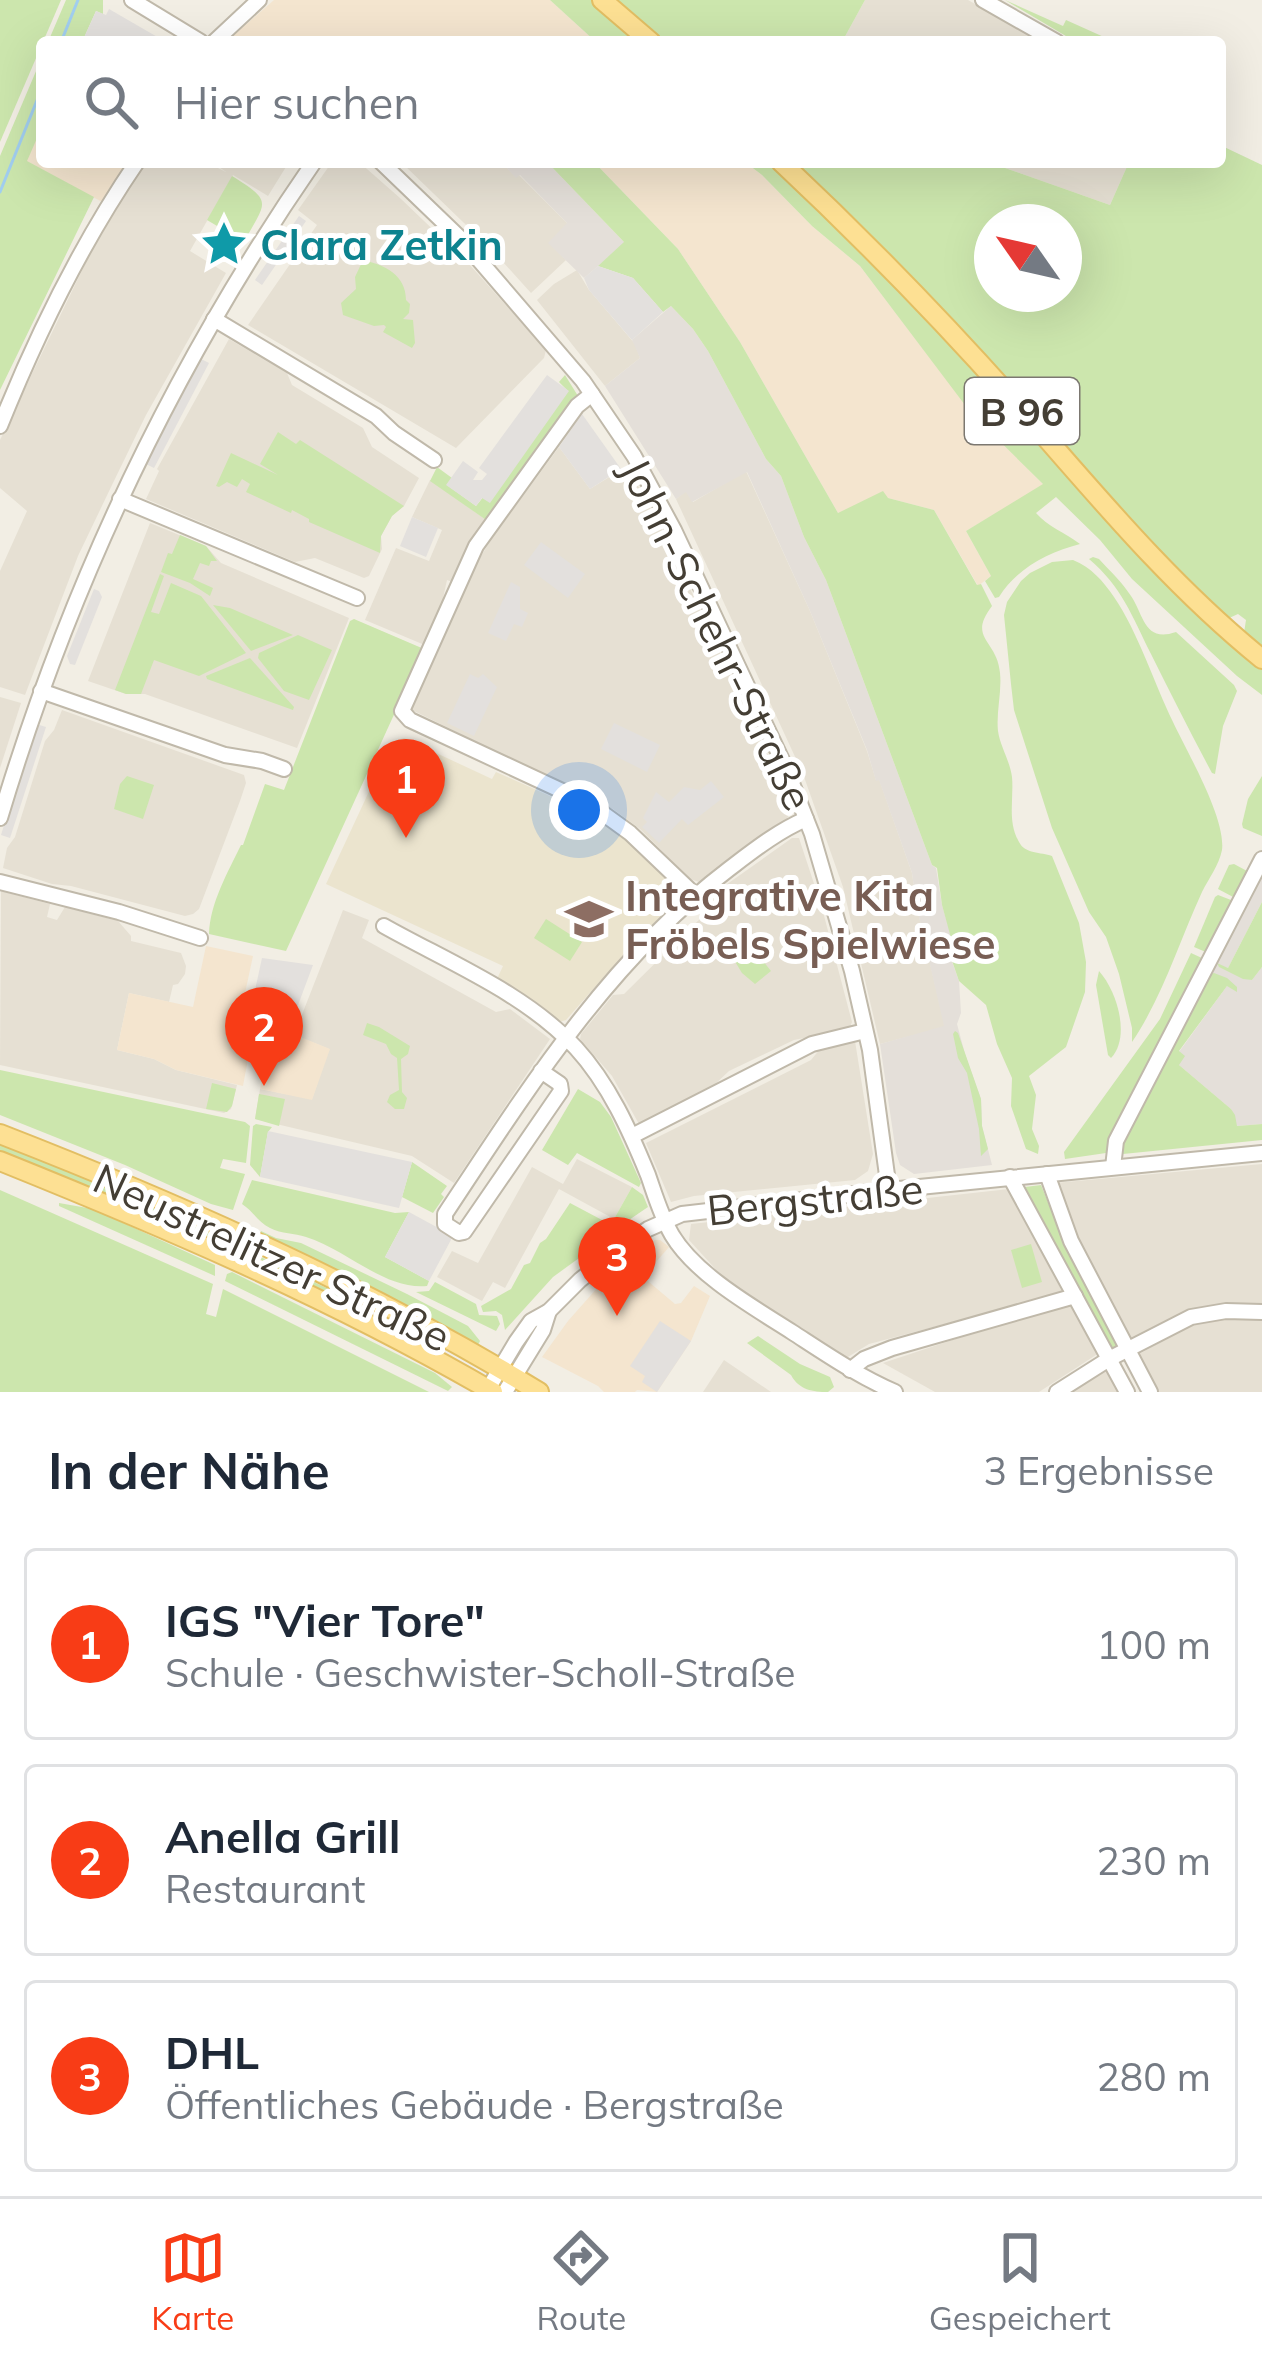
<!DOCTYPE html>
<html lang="de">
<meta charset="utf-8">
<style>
:root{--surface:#fff;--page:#f2f2f3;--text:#1f2937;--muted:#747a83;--line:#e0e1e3;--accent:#f83c16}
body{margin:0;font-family:Mulish,sans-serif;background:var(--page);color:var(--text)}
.compass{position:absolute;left:974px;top:204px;width:108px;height:108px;border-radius:50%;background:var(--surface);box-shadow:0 12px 48px #0002;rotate:304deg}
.you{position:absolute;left:579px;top:810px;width:42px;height:42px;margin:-30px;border:9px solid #fff;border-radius:50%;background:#1a73e8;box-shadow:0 0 0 18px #1a73e833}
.badge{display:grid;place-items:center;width:78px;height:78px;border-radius:50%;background:var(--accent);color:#fff;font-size:39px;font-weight:700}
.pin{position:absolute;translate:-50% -99px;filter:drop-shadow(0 3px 6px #0008)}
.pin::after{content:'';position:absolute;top:63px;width:42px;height:36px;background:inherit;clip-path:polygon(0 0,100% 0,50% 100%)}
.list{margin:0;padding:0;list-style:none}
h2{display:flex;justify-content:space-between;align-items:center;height:156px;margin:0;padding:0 48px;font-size:51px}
h2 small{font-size:39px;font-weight:400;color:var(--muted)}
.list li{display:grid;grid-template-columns:78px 1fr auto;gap:36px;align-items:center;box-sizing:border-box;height:192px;margin:0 24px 24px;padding:0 24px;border:3px solid var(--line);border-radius:12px}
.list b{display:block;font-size:45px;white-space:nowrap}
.list p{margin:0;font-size:39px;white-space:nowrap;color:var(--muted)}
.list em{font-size:39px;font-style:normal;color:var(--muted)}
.icon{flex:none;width:66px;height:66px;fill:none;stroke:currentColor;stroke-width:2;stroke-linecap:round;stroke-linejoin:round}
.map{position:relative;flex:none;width:1262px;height:1392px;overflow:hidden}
.search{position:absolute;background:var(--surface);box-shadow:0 12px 48px #0002;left:36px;right:36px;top:36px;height:132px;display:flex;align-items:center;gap:30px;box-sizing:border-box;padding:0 42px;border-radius:12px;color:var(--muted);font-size:45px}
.sheet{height:804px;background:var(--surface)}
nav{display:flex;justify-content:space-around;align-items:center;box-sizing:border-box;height:168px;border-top:3px solid var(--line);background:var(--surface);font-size:33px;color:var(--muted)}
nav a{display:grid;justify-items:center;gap:6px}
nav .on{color:var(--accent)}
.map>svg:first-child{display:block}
.residential{fill:#e6e0d3}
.commercial{fill:#f4e5cf}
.industrial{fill:#e4dfd9}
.education{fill:#ebe4ce}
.green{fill:#cce6ad;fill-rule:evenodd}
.parking{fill:#e3e0dd}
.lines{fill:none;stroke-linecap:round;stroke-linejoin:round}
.stream{stroke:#a1ceef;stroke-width:3}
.minor-casing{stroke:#c0b9aa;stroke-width:18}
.major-casing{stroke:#e2be63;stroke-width:22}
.minor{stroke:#fff;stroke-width:14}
.major{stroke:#fde093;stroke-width:18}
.labels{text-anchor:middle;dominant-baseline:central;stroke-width:10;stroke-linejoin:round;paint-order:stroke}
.shield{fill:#fff;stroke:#7c7871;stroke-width:3}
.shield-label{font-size:39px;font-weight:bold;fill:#443e34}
.culture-label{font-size:42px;font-weight:bold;fill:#0d838f;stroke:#fff;text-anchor:start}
.street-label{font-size:42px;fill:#443e34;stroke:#fff}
.education-label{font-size:42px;font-weight:bold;fill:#785e54;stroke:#fff;text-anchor:start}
</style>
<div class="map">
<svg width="1262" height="1392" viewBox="0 0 1262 1392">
<rect width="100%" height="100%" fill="#f2eee4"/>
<!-- residential -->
<g class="residential">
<path d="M865 0H968L1043 42H842Z"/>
<path d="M144 162H206L226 172 212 162H289L268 196 233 175 190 251 226 273 146 415 112 485 78 556 25 695 0 687V571L27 511 0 488V440L103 227Z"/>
<path d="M332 162H359L400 198 469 264 546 350 544 358 456 448 248 325 317 225 298 210Z"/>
<path d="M405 162H501L516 177 519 175 568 224 549 243 566 260 531 293 493 251 403 164Z"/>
<path d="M988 162H1129L1110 205Z"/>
<path d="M577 270 589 290 635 344 640 358 605 386 537 300 554 284Z"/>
<path d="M229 339 287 373 292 385 363 428 372 447 419 478 404 506 392 516 381 536 382 549 369 576 364 578 315 558 295 562 146 499 159 471 157 469Z"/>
<path d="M559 447 590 489 627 466 667 539 792 808 787 819 699 882 690 879 640 829 613 809 410 709 477 563 490 541Z"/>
<path d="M746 471 810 611 867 751 876 780 879 779 912 873 917 908 945 1027 880 1044 843 887 803 774 676 499 686 491 693 502Z"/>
<path d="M430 480 489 522 455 583 447 580 438 621 427 646 365 620 396 548 429 561 442 530 412 517Z"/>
<path d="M150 523 206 546 221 563 349 618 297 748 145 694H126L88 681Z"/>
<path d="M0 697 21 703 0 768Z"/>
<path d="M62 710 244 775 246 783 240 801 199 909 193 914 185 916 71 886 52 884 3 868 7 848 15 837 45 741 54 730Z"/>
<path d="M792 838H799L822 908 852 1022 849 1029 794 1040 729 1071 711 1088 639 1124 612 1076 580 1039 581 1034 613 995 624 994 716 903 723 887Z"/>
<path d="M1 891 50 904 47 917 57 920 65 907 118 921 131 936V941L181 953 186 966 185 974 178 984 173 985 169 1002 129 993 117 1050 154 1059 176 1070 237 1085 231 1109 224 1113 0 1065Z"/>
<path d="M343 910 369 920 362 938 496 1012 510 1009 550 1039 454 1183 412 1156 255 1119 260 1089 312 1099 329 1049 294 1035Z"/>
<path d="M855 1041 873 1154 868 1171 855 1180 694 1196 671 1202 646 1143 811 1060 820 1049Z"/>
<path d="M577 1159 632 1187 614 1219 559 1189 505 1288 493 1282 482 1301 437 1277 452 1251 478 1263 532 1167 563 1184Z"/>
<path d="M1262 1164V1305L1225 1304 1197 1309 1129 1339 1068 1224 1055 1183Z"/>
<path d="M1009 1189 1063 1293 869 1344 843 1360 731 1286 689 1240 691 1224Z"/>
<path d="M1070 1301 1099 1353 1039 1392H935L883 1363Z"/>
<path d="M1228 1317 1262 1320V1392H1159L1139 1354 1194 1324Z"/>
<path d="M724 1360 771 1392H703Z"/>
<path d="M1107 1368 1120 1392H1071L1070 1391Z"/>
</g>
<!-- commercial -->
<g class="commercial">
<path d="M274 0H550L596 42H232L234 35Z"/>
<path d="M42 127V162H132L104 203 26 161Z"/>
<path d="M594 162H745L762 175 812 226 860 266 971 412 1044 485 966 531 991 576 978 586 934 510 888 498 838 513 740 342 678 249Z"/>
<path d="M206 946 253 956 234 1044 250 1048 243 1086 176 1070 154 1059 117 1050 129 993 193 1007Z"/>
<path d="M288 1032 330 1049 312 1100 260 1089 266 1059 269 1054 279 1055Z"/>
<path d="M655 1240H660L669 1247 643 1277 675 1304 681 1303 694 1286 710 1296 691 1341 657 1392 637 1390 635 1392H604L598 1386 542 1357 568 1321 599 1286Z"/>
</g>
<!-- industrial -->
<g class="industrial">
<path d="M501 162H547L625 243 584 278 548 243 567 223 520 175 516 178Z"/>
<path d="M671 306 693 329 708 351 766 459 781 476 804 537 826 580 932 865 936 868 942 905 955 949 950 956 959 981 961 1013 957 1024 965 1054 981 1099 982 1126 992 1165 914 1174 900 1165 896 1153 880 1044 944 1026 917 908 912 873 879 780 876 781 867 750 810 611 747 472 692 502 686 492 676 499 605 386 640 358 632 340Z"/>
<path d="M1262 868V902L1228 968 1218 965 1252 980 1262 967V1124L1236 1126 1231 1109 1179 1065V1052L1227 986 1206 975Z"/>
</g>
<!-- education -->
<path class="education" d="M404 738 492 779 496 772 588 813 623 836 683 890V895L638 938 566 1020 559 1022 527 996 497 979 503 966 326 884 392 742Z"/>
<!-- green -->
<g class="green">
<path d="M0 0H61L0 142Z"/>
<path d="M66 0H103V14L96 11 82 42H48Z"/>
<path d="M550 0H591L641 42H596Z"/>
<path d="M613 0H865L842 42H662Z"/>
<path d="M1005 0 1063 26 1066 20 1115 42H1076Z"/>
<path d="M42 57V127L27 161 94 197 0 390V156Z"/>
<path d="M1220 145 1262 165V648L1244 633 1246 620 1238 614 1227 619 1192 588 793 162H988L1110 205 1129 162H1220ZM992 222H1064V294H992Z"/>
<path d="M547 162H594L678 249 740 342 838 513 883 491 888 498 934 510 977 585 981 584 992 606C967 639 997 639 1000 673 1002 692 996 712 998 731 1000 746 1010 761 1012 777 1014 799 1007 821 1019 842 1025 854 1041 852 1052 856L1079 923 1086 962 1085 992 1066 1047 1029 1076 1036 1095 1032 1129 1039 1146 1038 1154 1026 1149 1011 1106 1012 1078 997 1044 986 1005 959 981 950 955 954 949 942 905 937 868 932 865 826 580 804 537 781 476 766 459 708 351 693 329 671 306 663 312 633 278 598 266 624 242Z"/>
<path d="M745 162H772L915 304 1149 566 1225 638 1262 668V695L1237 676 1132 579 1100 540 1056 497 1036 513C1048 527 1064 532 1080 544 1049 552 1017 568 999 597L995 598 985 581 991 576 966 531 1043 484 971 413 860 266 812 226 762 175Z"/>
<path d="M232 176C274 202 266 201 244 242L207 220Z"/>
<path d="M363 260C385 265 406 275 406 300L410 304 409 313 403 319 413 320 415 343 412 348 383 332 386 327 384 325 374 326 343 315 341 303 356 289 355 277Z"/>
<path d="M565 375 578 396 489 522 430 481 437 467 452 478 447 485 476 506 568 391 559 382Z"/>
<path d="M278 432 296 444 300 440 404 506 392 516 381 536 380 553 309 522V519L292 510 291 513 246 492 250 484 242 479 237 487 227 482 219 487 216 486 231 453 278 475 260 464Z"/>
<path d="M180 535 206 546 217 561H211L209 566 200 563 193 579 213 588 210 596 190 583 161 572 168 553 172 554Z"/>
<path d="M1093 557 1099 559C1110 571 1122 582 1131 596 1144 615 1144 643 1176 632L1234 685 1237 691 1223 726 1215 774 1212 773C1191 734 1171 694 1151 654 1132 616 1122 587 1089 559Z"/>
<path d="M1073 560C1091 567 1103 581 1114 597 1138 632 1154 683 1173 722 1187 752 1226 818 1222 850 1219 865 1209 878 1202 892 1179 942 1163 996 1132 1042V1028L1119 974 1106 937 1089 912 1052 828 1014 710 1011 684 1004 615 1007 602 1021 581 1030 573 1052 562Z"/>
<path d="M160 574 164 576 151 612 159 614 171 583 201 596 246 653 199 676 154 660 141 694H126L115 690Z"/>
<path d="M213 605 230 608 293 635 251 651Z"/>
<path d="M354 619 424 649 286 951 209 934C210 903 228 872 241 845H243L265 784 284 790 350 621Z"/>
<path d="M298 635 332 650 309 700 284 691 258 658 259 653Z"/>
<path d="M250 658 294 707 293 710 207 679 206 676Z"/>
<path d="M127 776 154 785 143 819 114 809 120 784Z"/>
<path d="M1262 776V836L1243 828 1242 824 1248 799Z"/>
<path d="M1234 864 1247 871 1235 898 1218 889 1229 865Z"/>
<path d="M1218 895 1231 900 1233 904 1208 953 1194 947 1215 897Z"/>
<path d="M1262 902V967L1252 980 1243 979 1219 967 1217 963 1228 968Z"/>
<path d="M546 919 582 942 570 961 534 938Z"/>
<path d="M756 934 768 948 759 956 771 971 755 984 742 973 731 955Z"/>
<path d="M1191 953 1204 959 1106 1153 1065 1159 1064 1152 1160 1019Z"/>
<path d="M1099 971C1117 991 1131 1037 1111 1058L1108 1055 1096 985Z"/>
<path d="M1214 973 1227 978 1237 987V992L1227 986 1179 1051 1185 1056 1179 1065 1231 1109 1235 1115 1237 1126 1262 1124V1140L1123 1154 1119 1141 1206 975Z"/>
<path d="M367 1023 379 1027 410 1046 408 1054 401 1059 402 1092 407 1098 404 1109H395L387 1102 390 1095 399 1090 397 1058 391 1054 386 1044 363 1035Z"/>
<path d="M955 1031 958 1033 981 1099 982 1126 988 1149 981 1156 979 1129 967 1073 958 1058 953 1034Z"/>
<path d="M0 1070 245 1122 250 1126 246 1163 223 1159 220 1168 245 1174 233 1210 211 1204 125 1165 0 1115Z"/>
<path d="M212 1083 236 1089 232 1106 227 1112 206 1109Z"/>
<path d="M578 1089 600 1102 611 1117 641 1183 639 1187 577 1153 568 1165 542 1150Z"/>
<path d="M259 1094 285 1099 279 1126 255 1119Z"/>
<path d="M256 1124 272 1127 268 1132 260 1177 250 1165 253 1126Z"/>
<path d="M0 1143 155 1207 354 1301 352 1306 230 1248 0 1151Z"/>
<path d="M412 1162 447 1186 441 1194 444 1197 433 1213 402 1197Z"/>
<path d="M252 1180 395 1213 409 1212 385 1257 429 1281 427 1286C384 1290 346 1249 306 1237 294 1233 282 1234 270 1228 258 1222 253 1211 242 1204Z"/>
<path d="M1041 1185 1065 1244 1120 1345 1111 1350 1027 1194 1025 1187Z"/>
<path d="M632 1187 643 1195 648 1207 623 1224 614 1219Z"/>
<path d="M0 1190 213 1284 206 1314 216 1317 223 1289 429 1392H0Z"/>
<path d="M59 1203 93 1209 215 1265V1276L59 1206Z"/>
<path d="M570 1203 619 1229 553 1277 505 1330 502 1315 496 1311 483 1312 481 1306 511 1289 524 1265 530 1263 540 1243 546 1239Z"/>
<path d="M261 1231 276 1238 301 1243 407 1294 468 1326 480 1341 478 1345 470 1341 260 1235Z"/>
<path d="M1031 1244 1042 1282 1022 1288 1011 1250Z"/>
<path d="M232 1272 435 1373 452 1387 448 1391 225 1281 227 1274Z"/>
<path d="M435 1282 476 1304 479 1315 497 1316 500 1324 496 1331 416 1292 429 1291Z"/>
<path d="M758 1336 800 1364 830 1377 834 1387 828 1392C813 1392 799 1390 791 1375L747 1343Z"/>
</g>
<!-- parking -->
<g class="parking">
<path d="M109 9 166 42H82L96 11 106 15Z"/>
<path d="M299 216 306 221 262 285 255 280Z"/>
<path d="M598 266 633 278 663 312 632 340 589 290 584 278Z"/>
<path d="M201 359 209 363 154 468 146 464Z"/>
<path d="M547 375 569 391 490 503 482 498 476 506 446 485 463 461 478 472 473 480H482L487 474 479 468Z"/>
<path d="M582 414 621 469 590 489 559 447Z"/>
<path d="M412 517 438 528 426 557 400 546Z"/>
<path d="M541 542 585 574 568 598 524 565Z"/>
<path d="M511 582 520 587V609L528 613 522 627 514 624 506 641 488 633Z"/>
<path d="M94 589 99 591 102 597 75 665 70 664 67 656Z"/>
<path d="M470 674 478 678 483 674 497 687 474 736 447 723Z"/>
<path d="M614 723 660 745 647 772 601 749Z"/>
<path d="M36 724 46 727 10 838 1 835Z"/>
<path d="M711 781 724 797 688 825 682 819 659 843 642 827 647 822 643 818 656 792 669 802 684 787 700 790Z"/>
<path d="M262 958 313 965 279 1056 269 1054 263 1040 245 1036Z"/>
<path d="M268 1131 412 1162 399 1208 260 1177Z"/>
<path d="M409 1212 453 1236 429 1281 385 1257Z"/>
<path d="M660 1321 691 1341 657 1392 642 1382 645 1376 630 1366Z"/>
</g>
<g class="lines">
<!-- stream -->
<g class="stream">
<path d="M61 42 78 0"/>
<path d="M0 192 42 88"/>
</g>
<defs>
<g id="minor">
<path d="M132 0 201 42"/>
<path d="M983 0 1057 42"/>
<path d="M214 42 259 0"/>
<path d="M381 162 461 239 583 381 634 456 674 530 788 773 812 834 852 971 870 1050 889 1190"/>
<path d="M214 319 376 416 394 433 434 460"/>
<path d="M592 394 577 406 476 546 402 711 410 720 590 804 630 833 696 896"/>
<path d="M0 426C37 334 81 244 137 162"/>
<path d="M120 499 357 598"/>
<path d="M41 691 225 755 262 761 284 769"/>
<path d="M0 818C70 584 175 363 314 162"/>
<path d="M0 882 119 912 200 938"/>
<path d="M384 926C448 962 525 993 576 1048 609 1084 630 1131 648 1175 655 1195 661 1216 672 1235 696 1275 753 1307 792 1332 826 1354 858 1376 895 1392"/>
<path d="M541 1071 560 1084 561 1091 464 1232 459 1233 445 1224V1214C527 1090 609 960 729 869 754 850 778 831 806 819"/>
<path d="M632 1136 812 1044 865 1031"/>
<path d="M1113 1167 1116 1141 1262 859"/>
<path d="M1047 1174 1071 1241 1150 1392"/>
<path d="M1010 1177 1127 1392"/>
<path d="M850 1370 864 1359 892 1348 1075 1296"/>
<path d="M488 1389 516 1342 531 1321 549 1311 580 1280 624 1245 648 1229 682 1214 889 1190 1262 1153"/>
<path d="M505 1392 543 1330 549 1311"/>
<path d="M1057 1392 1109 1359 1191 1317 1226 1311 1262 1312"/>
</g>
<g id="major">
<path d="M602 0 651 42"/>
<path d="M781 162C862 238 940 318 1013 400 1093 491 1168 583 1262 659"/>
<path d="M0 1134C185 1206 369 1288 539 1392"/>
<path d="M0 1161C169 1229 335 1300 493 1392"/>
</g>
</defs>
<!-- minor casing -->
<use href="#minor" class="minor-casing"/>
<!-- major casing -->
<use href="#major" class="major-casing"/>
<!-- minor -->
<use href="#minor" class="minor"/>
<!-- major -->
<use href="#major" class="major"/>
</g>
<!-- icons -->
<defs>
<symbol id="sight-bare" viewBox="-9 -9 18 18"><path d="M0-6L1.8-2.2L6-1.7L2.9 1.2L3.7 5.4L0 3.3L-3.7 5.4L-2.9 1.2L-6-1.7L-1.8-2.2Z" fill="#0f9aa8" stroke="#fff" stroke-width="2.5" paint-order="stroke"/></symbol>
<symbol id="school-bare" viewBox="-9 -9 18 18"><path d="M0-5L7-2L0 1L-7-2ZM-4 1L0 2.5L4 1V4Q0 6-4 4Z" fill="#8d6e63" stroke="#fff" stroke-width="2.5" paint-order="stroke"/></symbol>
</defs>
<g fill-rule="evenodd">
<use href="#sight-bare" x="191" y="211" width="66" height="66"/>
<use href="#school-bare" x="556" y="886" width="66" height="66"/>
</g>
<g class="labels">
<!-- shield labels -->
<rect class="shield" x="965" y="378" width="114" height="66" rx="9"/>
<g class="shield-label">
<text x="1022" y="411">B 96</text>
</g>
<!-- culture labels -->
<g class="culture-label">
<text x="260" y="244">Clara Zetkin</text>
</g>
<!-- street labels -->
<g class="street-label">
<text transform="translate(717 634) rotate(64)">John-Schehr-Straße</text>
<text transform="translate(815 1199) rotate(-6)">Bergstraße</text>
<text transform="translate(272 1257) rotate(25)">Neustrelitzer Straße</text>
</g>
<!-- education labels -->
<g class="education-label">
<text x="625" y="895">Integrative Kita<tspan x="625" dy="48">Fröbels Spielwiese</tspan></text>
</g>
</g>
</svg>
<svg class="compass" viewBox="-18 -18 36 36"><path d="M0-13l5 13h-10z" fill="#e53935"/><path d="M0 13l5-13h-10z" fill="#747a83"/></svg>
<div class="you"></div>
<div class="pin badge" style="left:406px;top:838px">1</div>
<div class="pin badge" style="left:264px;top:1086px">2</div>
<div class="pin badge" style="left:617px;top:1316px">3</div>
<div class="search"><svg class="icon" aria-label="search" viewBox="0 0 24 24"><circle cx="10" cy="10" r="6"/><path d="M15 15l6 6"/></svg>Hier suchen</div>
</div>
<section class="sheet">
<h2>In der Nähe<small>3 Ergebnisse</small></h2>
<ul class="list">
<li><span class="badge">1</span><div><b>IGS &quot;Vier Tore&quot;</b><p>Schule · Geschwister-Scholl-Straße</p></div><em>100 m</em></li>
<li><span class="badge">2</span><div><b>Anella Grill</b><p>Restaurant</p></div><em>230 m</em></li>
<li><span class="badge">3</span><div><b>DHL</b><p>Öffentliches Gebäude · Bergstraße</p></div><em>280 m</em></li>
</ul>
</section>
<nav>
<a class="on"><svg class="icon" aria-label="map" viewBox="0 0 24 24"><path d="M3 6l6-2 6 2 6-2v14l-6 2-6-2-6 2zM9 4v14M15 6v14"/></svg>Karte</a>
<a><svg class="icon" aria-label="directions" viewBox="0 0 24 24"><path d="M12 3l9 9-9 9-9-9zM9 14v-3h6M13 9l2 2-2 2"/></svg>Route</a>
<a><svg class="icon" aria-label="saved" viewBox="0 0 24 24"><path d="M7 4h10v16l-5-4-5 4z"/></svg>Gespeichert</a>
</nav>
